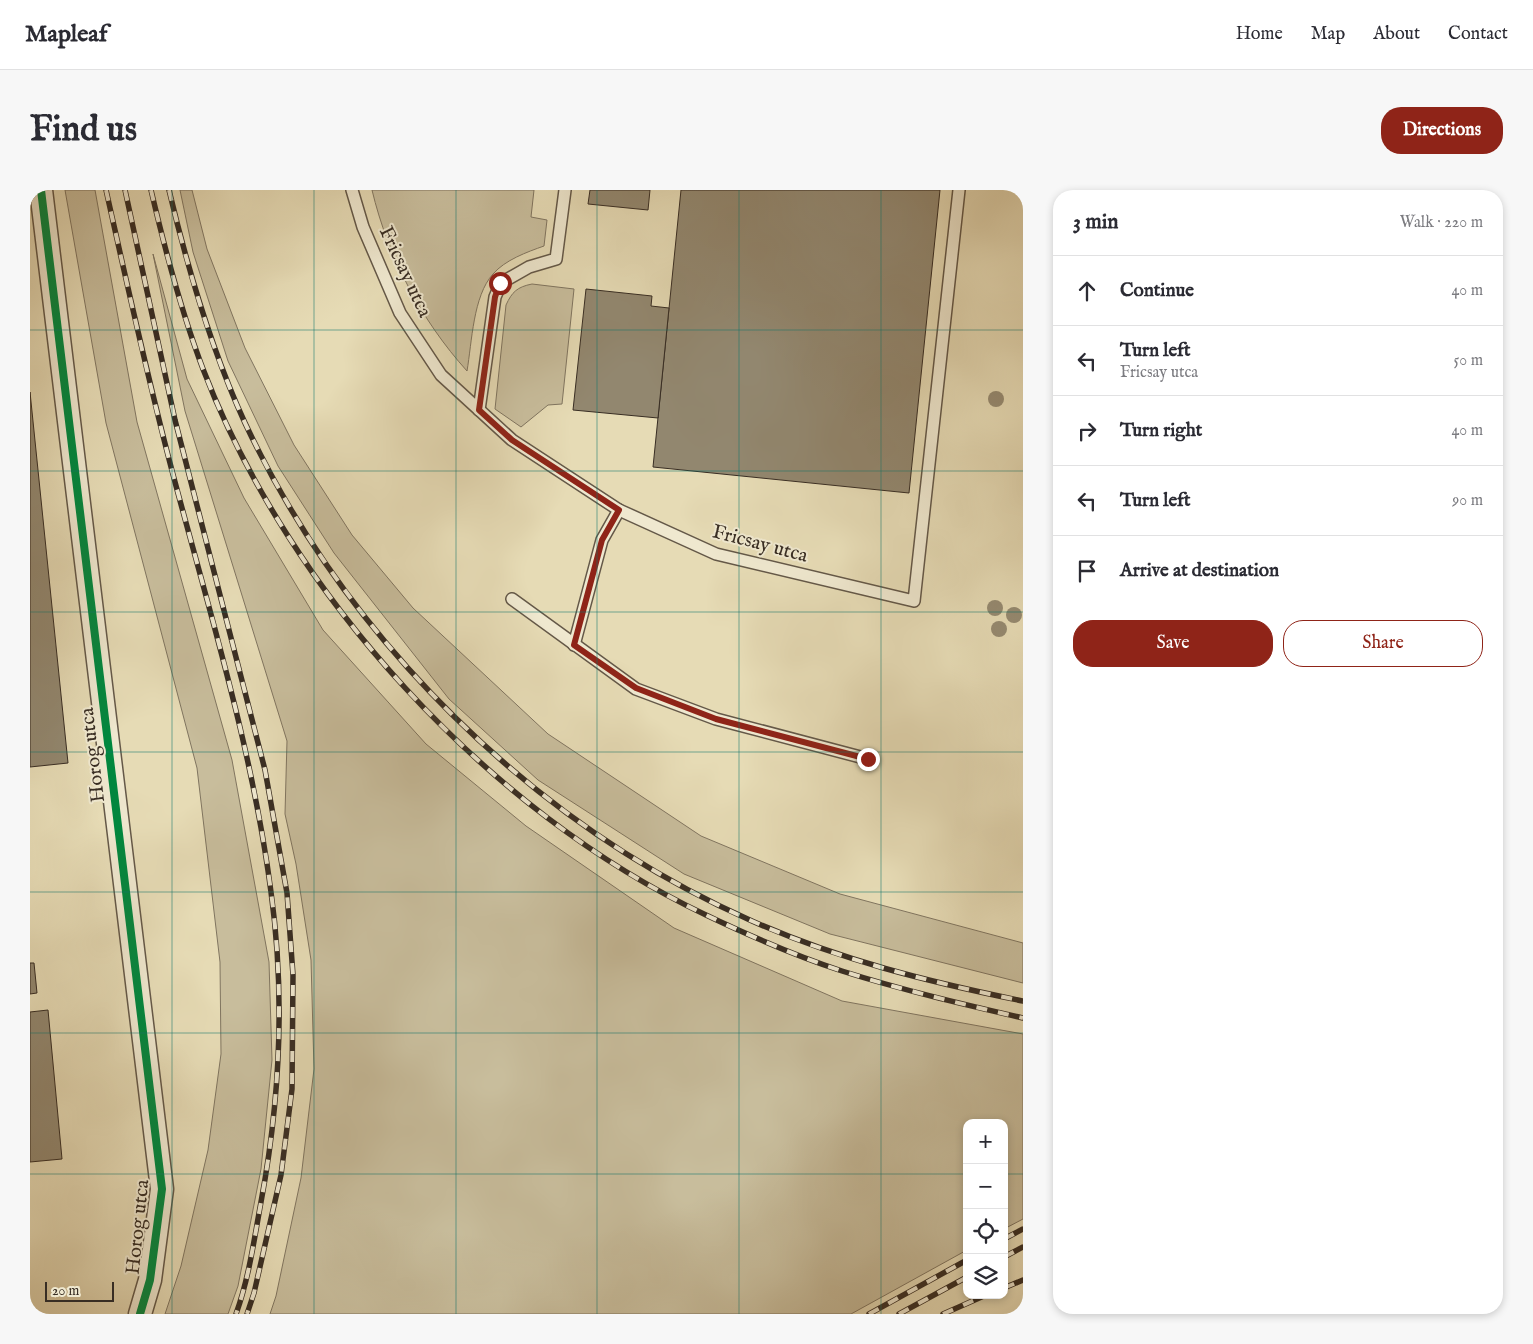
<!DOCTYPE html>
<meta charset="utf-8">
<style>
:root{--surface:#fff;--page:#f7f7f7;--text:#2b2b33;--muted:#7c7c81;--line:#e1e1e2;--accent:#8f2418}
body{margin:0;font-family:"IM FELL English",serif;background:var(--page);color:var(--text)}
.controls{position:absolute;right:15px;bottom:15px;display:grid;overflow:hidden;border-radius:10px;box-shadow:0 2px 8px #0003}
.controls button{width:45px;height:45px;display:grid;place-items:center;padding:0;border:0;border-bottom:1px solid var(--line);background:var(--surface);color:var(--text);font:25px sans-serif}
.scale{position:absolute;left:15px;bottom:12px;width:69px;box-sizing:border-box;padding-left:5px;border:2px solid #382d23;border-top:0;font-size:14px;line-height:18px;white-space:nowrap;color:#382d23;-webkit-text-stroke:4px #efe8cf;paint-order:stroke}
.stop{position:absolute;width:15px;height:15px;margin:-11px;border:4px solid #8f2418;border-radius:50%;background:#fff}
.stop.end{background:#8f2418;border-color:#fff;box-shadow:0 1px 5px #0008}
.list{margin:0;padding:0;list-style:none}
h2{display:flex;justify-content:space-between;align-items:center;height:65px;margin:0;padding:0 20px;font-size:21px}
h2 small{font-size:16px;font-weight:400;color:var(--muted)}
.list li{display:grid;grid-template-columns:32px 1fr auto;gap:15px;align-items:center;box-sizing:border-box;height:70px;padding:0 20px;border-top:1px solid var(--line)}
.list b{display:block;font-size:19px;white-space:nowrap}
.list p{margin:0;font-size:16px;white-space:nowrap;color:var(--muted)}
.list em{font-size:16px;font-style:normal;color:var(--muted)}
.actions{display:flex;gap:10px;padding:15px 20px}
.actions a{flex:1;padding:11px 0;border:1px solid var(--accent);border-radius:20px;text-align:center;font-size:18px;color:var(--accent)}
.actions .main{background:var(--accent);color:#fff}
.icon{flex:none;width:28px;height:28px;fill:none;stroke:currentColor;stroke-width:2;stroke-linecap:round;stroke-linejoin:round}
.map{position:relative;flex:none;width:993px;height:1124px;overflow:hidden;border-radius:20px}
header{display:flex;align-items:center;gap:30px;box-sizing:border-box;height:70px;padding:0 25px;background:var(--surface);border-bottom:1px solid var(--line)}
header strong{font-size:24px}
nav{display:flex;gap:28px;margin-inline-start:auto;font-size:18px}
.intro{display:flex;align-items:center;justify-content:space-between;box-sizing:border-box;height:120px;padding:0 30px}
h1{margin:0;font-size:35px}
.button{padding:12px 22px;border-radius:20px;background:var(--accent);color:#fff;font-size:18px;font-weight:700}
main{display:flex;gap:30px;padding:0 30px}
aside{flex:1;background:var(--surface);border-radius:20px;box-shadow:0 2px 8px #0003}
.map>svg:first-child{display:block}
.green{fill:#c8bd9c;stroke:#807560}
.building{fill:#92876f;stroke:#382d23}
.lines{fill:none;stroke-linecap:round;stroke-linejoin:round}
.lane-casing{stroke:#645848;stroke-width:14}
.street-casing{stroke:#645848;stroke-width:25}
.lane{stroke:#efe8cf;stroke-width:11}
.street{stroke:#efe8cf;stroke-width:22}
.rail-casing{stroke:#382d23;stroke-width:5.5}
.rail{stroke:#efe8cf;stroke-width:4;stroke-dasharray:11;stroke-linecap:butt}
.cycleway-casing{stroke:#efe8cf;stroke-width:11}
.cycleway{stroke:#00873e;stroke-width:8}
.tree{fill:#968b72}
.route{stroke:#8f2418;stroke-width:6}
.grid{fill:none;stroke:#0f766e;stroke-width:1;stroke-opacity:0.55}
.labels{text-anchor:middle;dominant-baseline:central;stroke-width:4;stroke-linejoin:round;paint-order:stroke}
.street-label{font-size:20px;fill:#382d23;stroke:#efe8cf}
</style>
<header>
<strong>Mapleaf</strong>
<nav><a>Home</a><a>Map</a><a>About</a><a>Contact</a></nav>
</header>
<div class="intro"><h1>Find us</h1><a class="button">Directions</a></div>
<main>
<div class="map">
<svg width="993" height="1124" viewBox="0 0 993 1124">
<rect width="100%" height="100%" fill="#e6dbb5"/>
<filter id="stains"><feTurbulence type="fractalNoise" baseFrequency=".004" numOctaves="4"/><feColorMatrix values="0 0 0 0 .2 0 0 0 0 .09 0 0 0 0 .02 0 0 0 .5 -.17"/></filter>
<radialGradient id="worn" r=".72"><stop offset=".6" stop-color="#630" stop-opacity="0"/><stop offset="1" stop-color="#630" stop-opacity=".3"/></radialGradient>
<!-- green -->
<g class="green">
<path d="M35 0H65L107 232 202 570 239 772 242 870 231 979 208 1096 198 1124H135L151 1076 178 960 191 864 190 772 167 578 76 233Z"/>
<path d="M150 0H162L177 59 215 158 264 255 322 345 383 418 518 544 671 646 810 704 993 753V793L800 744 654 684 508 590 419 509 304 363 248 276 198 171 163 62Z"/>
<path d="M342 0H504L501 27 517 30 514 56C497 62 475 70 463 84 443 106 442 152 437 181 391 130 358 67 342 0Z"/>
<path d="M123 64 157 189 214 308 293 440 396 554 496 636 644 738 812 811 993 844V1029L974 1039V933H937V1060L821 1124H240L246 1106 271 988 284 879 281 770 266 674 255 624 257 551 155 221Z"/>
<path d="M502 94 544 99 532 214 518 215 491 237 465 219 476 115C482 102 487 97 502 94Z"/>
</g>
<!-- building -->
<g class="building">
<path d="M560 0H620L618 20 558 14Z"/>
<path d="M651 0H910L879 303 623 277Z"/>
<path d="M556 99 622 106 621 116 639 118 628 228 543 220Z"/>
<path d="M0 202 38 573 0 577Z"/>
<path d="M0 773H4L7 803 0 804Z"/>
<path d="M18 820 32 969 0 972V822Z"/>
</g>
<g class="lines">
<defs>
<g id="lane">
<path d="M322 0 333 37 370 123 411 185 482 250 589 320 686 364 884 411 929 0"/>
<path d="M449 220 465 107 471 93 499 77 526 69 535 0"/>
<path d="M482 409 606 499 686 529 838 569"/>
<path d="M544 455 572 350 589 320"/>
</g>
<path id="street" d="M11 0 132 999 120 1090 110 1124"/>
</defs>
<!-- lane casing -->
<use href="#lane" class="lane-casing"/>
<!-- street casing -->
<use href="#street" class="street-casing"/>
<!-- lane -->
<use href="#lane" class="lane"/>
<!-- street -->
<use href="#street" class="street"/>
<defs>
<g id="rail">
<path d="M76 0C98 98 119 195 145 292 181 427 223 563 241 702 255 804 250 910 231 1012 224 1050 219 1088 206 1124"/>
<path d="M95 0 145 230 235 580 257 703 263 785 262 899 251 985 224 1103 217 1124"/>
<path d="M121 0C135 60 151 121 173 179 259 404 458 622 676 725 720 746 766 766 812 781 872 800 932 814 993 828"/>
<path d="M139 0C158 80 181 159 215 233 317 450 503 634 722 731 810 770 899 792 993 811"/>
<path d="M974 1049 993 1039"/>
<path d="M974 1067 993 1057"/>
<path d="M974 1098 993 1090"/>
<path d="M839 1124 937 1070"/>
<path d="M869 1124 937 1087"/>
<path d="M913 1124 956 1105"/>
</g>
</defs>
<!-- rail casing -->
<use href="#rail" class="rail-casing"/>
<!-- rail -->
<use href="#rail" class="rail"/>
<defs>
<path id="cycleway" d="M11 0 132 999 120 1090 110 1124"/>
</defs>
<!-- cycleway casing -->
<use href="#cycleway" class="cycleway-casing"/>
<!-- cycleway -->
<use href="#cycleway" class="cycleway"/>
</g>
<!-- trees -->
<g class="tree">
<circle cx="966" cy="209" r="8"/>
<circle cx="965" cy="418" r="8"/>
<circle cx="984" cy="425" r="8"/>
<circle cx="969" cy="439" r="8"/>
</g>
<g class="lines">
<!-- route -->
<path class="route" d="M470 93 465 107 449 220 482 250 589 320 572 350 544 455 606 498 686 529 838 569"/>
</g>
<!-- grid -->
<path class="grid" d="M142 0V1124M284 0V1124M426 0V1124M567 0V1124M709 0V1124M851 0V1124M0 140H993M0 281H993M0 422H993M0 562H993M0 702H993M0 843H993M0 984H937M974 984H993"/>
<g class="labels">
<!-- street labels -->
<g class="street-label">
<text transform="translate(375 82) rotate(65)">Fricsay utca</text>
<text transform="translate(730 354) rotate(15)">Fricsay utca</text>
<text transform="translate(63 565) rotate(-97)">Horog utca</text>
<text transform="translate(108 1037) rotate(-84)">Horog utca</text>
</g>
</g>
<rect width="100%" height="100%" filter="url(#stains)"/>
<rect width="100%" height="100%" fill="url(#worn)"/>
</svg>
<div class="controls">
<button>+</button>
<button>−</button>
<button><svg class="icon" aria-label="locate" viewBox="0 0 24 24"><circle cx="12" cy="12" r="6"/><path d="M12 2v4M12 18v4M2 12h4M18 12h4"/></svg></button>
<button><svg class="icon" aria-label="layers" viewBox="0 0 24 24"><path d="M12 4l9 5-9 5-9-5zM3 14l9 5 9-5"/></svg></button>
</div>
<div class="scale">20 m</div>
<div class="stop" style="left:470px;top:93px"></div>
<div class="stop end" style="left:838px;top:569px"></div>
</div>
<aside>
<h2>3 min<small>Walk · 220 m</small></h2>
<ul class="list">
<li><svg class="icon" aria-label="ahead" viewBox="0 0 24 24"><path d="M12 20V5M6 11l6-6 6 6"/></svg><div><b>Continue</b></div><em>40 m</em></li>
<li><svg class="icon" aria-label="left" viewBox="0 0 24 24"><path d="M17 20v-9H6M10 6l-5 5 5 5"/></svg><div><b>Turn left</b><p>Fricsay utca</p></div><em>50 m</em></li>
<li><svg class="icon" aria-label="right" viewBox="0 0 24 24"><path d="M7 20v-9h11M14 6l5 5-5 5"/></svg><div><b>Turn right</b></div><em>40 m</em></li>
<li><svg class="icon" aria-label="left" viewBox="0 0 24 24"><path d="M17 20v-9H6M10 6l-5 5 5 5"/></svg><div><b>Turn left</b></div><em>90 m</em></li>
<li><svg class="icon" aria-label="arrive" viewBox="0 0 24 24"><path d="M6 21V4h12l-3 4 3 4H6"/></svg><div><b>Arrive at destination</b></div></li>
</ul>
<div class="actions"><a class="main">Save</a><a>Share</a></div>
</aside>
</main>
